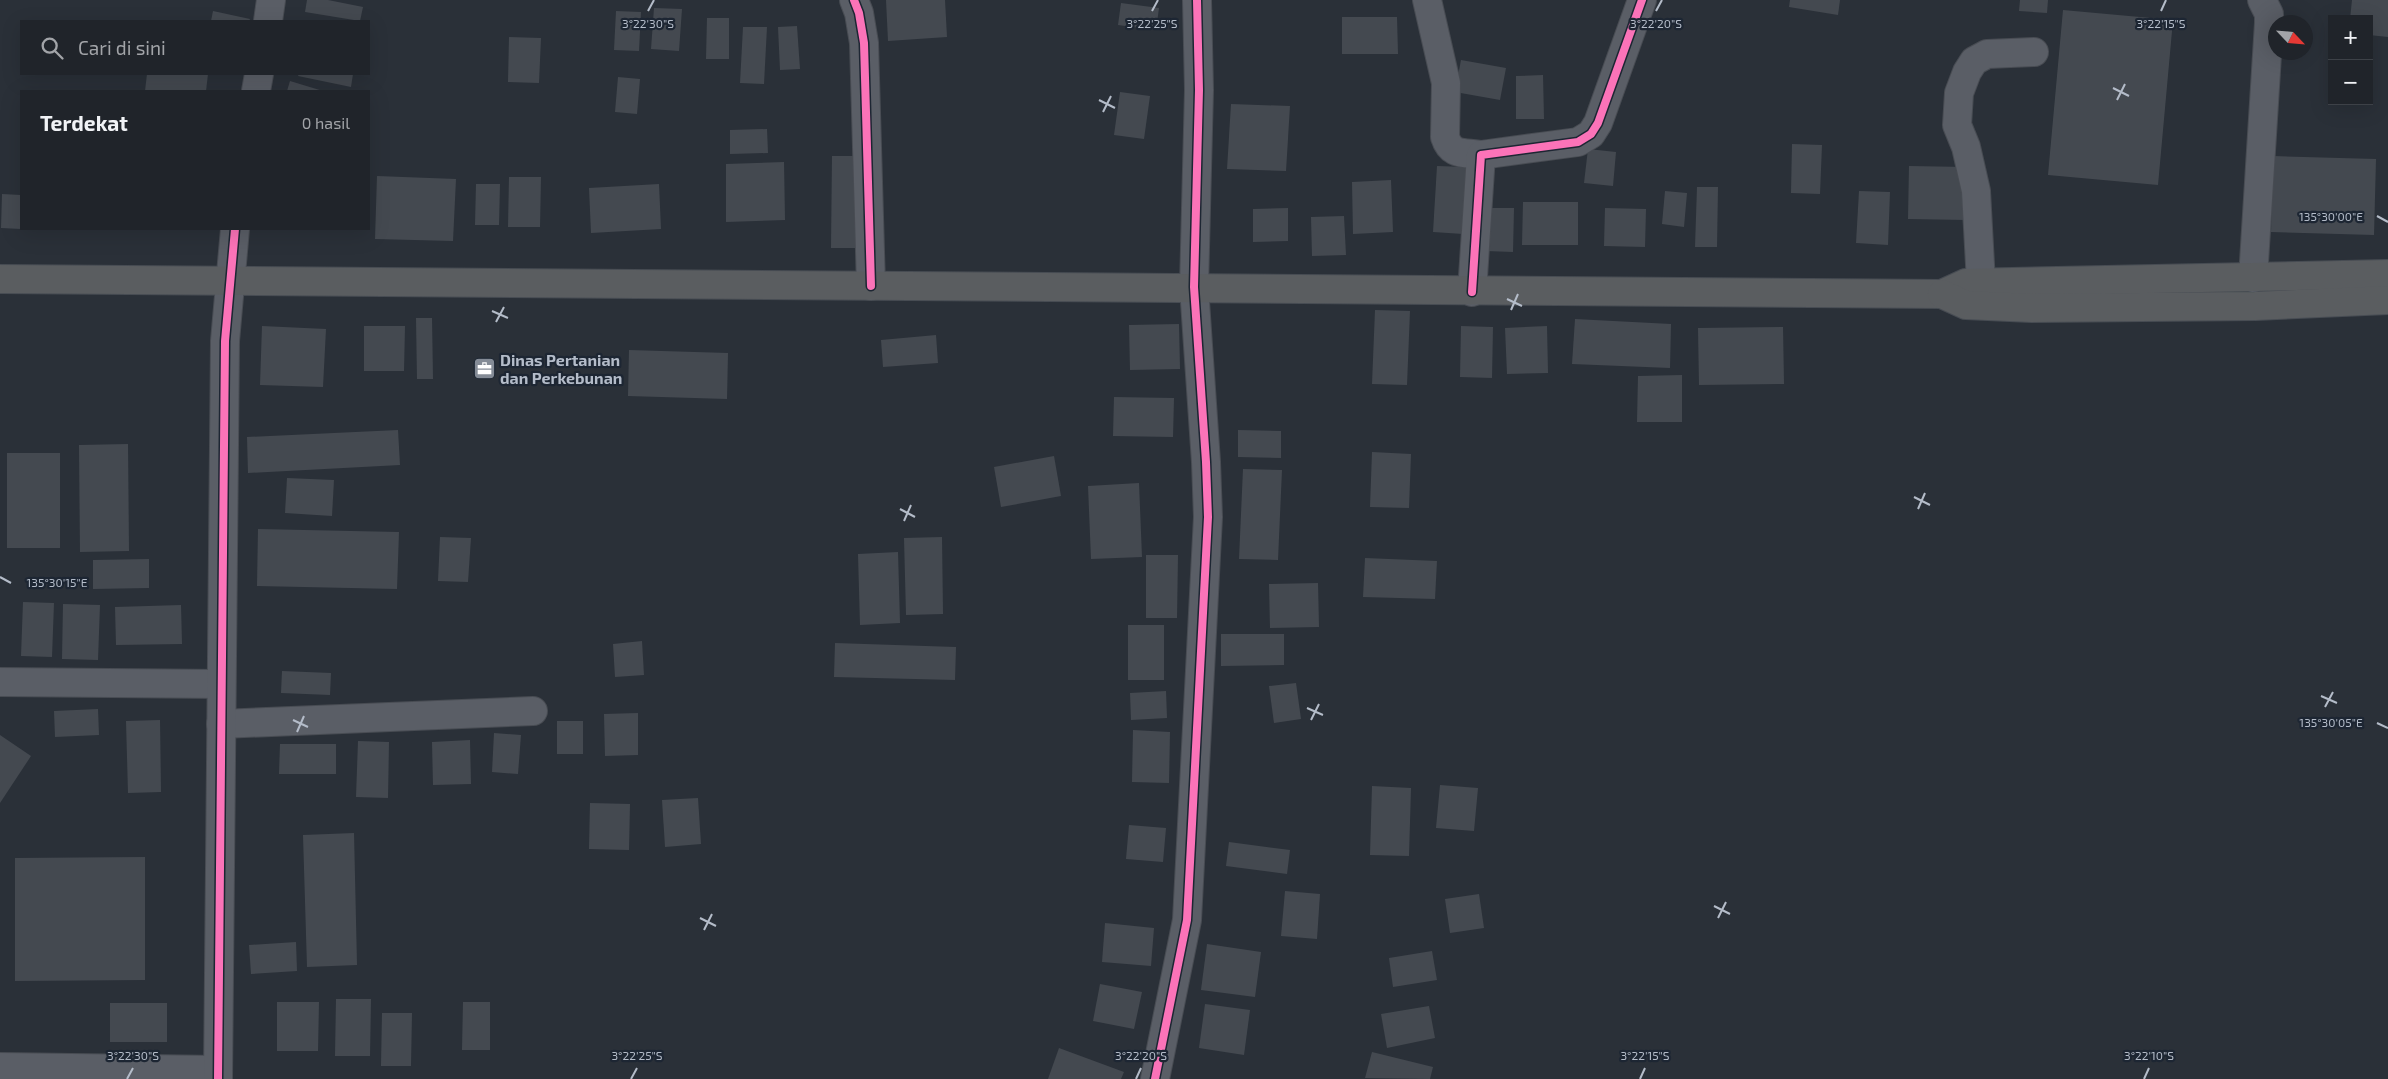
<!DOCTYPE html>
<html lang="id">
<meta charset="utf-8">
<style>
:root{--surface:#20242a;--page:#2d3036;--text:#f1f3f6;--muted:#a2a4a8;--line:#3d4147}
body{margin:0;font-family:"Exo 2",sans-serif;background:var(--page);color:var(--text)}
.controls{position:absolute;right:15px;top:15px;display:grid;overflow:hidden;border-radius:0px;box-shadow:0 5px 20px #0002}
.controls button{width:45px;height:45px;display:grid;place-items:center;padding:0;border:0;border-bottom:1px solid var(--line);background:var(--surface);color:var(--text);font:25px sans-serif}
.compass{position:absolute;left:2268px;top:15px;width:45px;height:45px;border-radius:50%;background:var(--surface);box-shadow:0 5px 20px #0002;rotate:116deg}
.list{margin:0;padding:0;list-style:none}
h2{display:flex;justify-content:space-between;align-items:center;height:65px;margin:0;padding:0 20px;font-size:21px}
h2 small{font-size:16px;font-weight:400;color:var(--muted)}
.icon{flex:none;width:28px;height:28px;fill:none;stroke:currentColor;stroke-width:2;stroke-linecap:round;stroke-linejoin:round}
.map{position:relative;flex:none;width:2388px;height:1079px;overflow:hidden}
.search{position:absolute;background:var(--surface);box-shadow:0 5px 20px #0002;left:20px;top:20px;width:350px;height:55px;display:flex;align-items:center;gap:12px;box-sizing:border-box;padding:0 18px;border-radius:0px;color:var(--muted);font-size:19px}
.panel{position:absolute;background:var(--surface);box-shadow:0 5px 20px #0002;left:20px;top:90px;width:350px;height:140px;border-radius:0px}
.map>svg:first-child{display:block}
.building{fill:#444950}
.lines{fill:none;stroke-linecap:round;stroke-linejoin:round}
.minor-casing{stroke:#484c53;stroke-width:30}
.highway-casing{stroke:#474c53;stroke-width:30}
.minor{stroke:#5a5e66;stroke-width:28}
.highway{stroke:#5a5d60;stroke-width:28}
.cycleway-casing{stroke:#1d2633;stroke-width:11}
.cycleway{stroke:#fb73b8;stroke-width:8}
.ticks{fill:none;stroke:#b4bcc9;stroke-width:2}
.labels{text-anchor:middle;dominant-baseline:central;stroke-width:4.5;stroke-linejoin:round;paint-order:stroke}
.poi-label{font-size:16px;font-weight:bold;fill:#b4bcc9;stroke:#1d2633;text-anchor:start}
.ticks-label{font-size:12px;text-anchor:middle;fill:#b4bcc9;stroke:#1d2633;stroke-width:4.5;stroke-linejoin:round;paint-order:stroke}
</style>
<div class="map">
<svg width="2388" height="1079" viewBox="0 0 2388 1079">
<rect width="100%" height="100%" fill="#2a3038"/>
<!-- building -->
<g class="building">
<path d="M307 0H328L363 7 360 21 305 12Z"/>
<path d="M886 0H945L947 37 888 41Z"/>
<path d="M1790 0H1840L1838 15 1789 7Z"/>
<path d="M2020 0H2048L2047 13 2019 11Z"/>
<path d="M2352 0H2388V37L2369 35V19H2350Z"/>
<path d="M1121 3 1159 8 1156 30 1118 25Z"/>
<path d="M654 8 682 9 679 51 651 49Z"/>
<path d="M2063 10 2173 20 2158 185 2048 175Z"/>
<path d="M213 11 250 19 249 21H211Z"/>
<path d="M616 11 641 12 639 51 614 50Z"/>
<path d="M1342 17H1397L1398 54H1342Z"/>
<path d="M707 18H729V59H706Z"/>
<path d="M797 26 800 69 780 70 778 27Z"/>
<path d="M743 27H767L764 84 740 83Z"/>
<path d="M509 37 541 38 539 83 508 82Z"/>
<path d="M1461 60 1506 68 1500 100 1455 92Z"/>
<path d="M147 74H208L206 91H145Z"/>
<path d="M299 74H353L351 87 298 76Z"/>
<path d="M1543 75 1544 119H1516V76Z"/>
<path d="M618 77 640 79 637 114 615 112Z"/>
<path d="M290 81 323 91H287Z"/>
<path d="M1120 92 1150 96 1144 139 1114 135Z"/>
<path d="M1231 104 1290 106 1286 171 1227 169Z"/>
<path d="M767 129 768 153 730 154V130Z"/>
<path d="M1792 144 1822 145 1820 194 1791 193Z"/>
<path d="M1588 149 1616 152 1613 186 1584 183Z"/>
<path d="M832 156H862L861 248H831Z"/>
<path d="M2273 156 2376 159 2374 235 2271 232Z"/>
<path d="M784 162 785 220 726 222V164Z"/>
<path d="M1437 166 1466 167 1463 234 1433 232Z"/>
<path d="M1909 166 1967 167 1966 220 1908 219Z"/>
<path d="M377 176 456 179 453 241 375 239Z"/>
<path d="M509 177H541L540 227H508Z"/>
<path d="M1391 180 1393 232 1353 234 1352 182Z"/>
<path d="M476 184H500L499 225H475Z"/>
<path d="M659 184 661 229 591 233 589 188Z"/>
<path d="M1697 187H1718L1717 247H1695Z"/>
<path d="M1665 191 1687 193 1684 227 1662 224Z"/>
<path d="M1859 191 1890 192 1888 245 1856 243Z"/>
<path d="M2 194 21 195V229L1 228Z"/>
<path d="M1523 202H1578V245H1522Z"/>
<path d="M1288 208V241L1253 242V209Z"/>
<path d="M1487 208H1514L1513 252 1486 251Z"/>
<path d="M1605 208 1646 209 1645 247 1604 246Z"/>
<path d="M1344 216 1346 255 1312 256 1311 217Z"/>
<path d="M1375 310 1410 311 1407 385 1372 384Z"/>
<path d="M416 318H432L433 379H417Z"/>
<path d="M1575 319 1671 324 1670 368 1572 364Z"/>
<path d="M1179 324 1180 369 1130 370 1129 325Z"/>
<path d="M262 326 326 329 323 387 260 385Z"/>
<path d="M364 326H405L404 371H364Z"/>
<path d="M1461 326 1493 327 1492 378 1460 377Z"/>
<path d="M1547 326 1548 373 1507 374 1505 328Z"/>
<path d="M1783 327 1784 384 1699 385 1698 328Z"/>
<path d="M936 335 938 363 883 367 881 340Z"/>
<path d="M629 350 728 353 727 399 628 396Z"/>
<path d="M1682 375V422H1637L1638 376Z"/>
<path d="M1114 397 1174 398 1173 437 1113 436Z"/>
<path d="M398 430 400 465 248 473 247 437Z"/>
<path d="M1238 430 1281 431V458L1238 457Z"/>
<path d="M128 444 129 551 80 552 79 445Z"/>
<path d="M1372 452 1411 454 1409 508 1370 507Z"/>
<rect x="7" y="453" width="53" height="95"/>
<path d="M1054 456 1061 496 1001 507 994 467Z"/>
<path d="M1243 469 1282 470 1278 560 1239 559Z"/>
<path d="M287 478 334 480 332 516 285 513Z"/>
<path d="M1139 483 1142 557 1091 559 1088 486Z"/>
<path d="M258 529 399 532 397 589 257 586Z"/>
<path d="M440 537 471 538 468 582 438 581Z"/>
<path d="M942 537 943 614 906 615 904 538Z"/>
<path d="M898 552 900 623 860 625 858 554Z"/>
<path d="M1146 555H1178L1177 618H1146Z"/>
<path d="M1365 558 1437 561 1435 599 1363 597Z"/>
<path d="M149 559V588L93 589V560Z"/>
<path d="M1318 583 1319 627 1270 628 1269 584Z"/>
<path d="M23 602 54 603 52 657 21 656Z"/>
<path d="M63 604 100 605 98 660 62 659Z"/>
<path d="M181 605 182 644 116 645 115 607Z"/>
<rect x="1128" y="625" width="36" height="55"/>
<path d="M1221 634H1284V665L1221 666Z"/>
<path d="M642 641 644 675 615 677 613 644Z"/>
<path d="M835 643 956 647 955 680 834 677Z"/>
<path d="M282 671 331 673 330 695 281 693Z"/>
<path d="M1296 683 1301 719 1274 723 1269 686Z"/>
<path d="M1166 691 1167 718 1131 720 1130 693Z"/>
<path d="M98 709 99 735 55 737 54 711Z"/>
<path d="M638 713V755L605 756 604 714Z"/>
<path d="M160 720 161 792 128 793 126 721Z"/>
<rect x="557" y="721" width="26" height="33"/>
<path d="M1133 730 1170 732 1169 783 1132 782Z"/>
<path d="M494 733 521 735 518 774 492 772Z"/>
<path d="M0 735 31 756 0 803Z"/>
<path d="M470 740 471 784 433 785 432 742Z"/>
<path d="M358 741 389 742 388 798 356 797Z"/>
<path d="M280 744H336V774H279Z"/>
<path d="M1440 785 1478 788 1474 831 1436 828Z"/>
<path d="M1372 786 1411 788 1409 856 1370 855Z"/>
<path d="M698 798 701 844 665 847 662 800Z"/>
<path d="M590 803 630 804 629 850 589 849Z"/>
<path d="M1129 825 1166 828 1163 862 1126 859Z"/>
<path d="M354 833 357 965 307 967 303 835Z"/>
<path d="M1229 842 1290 850 1287 874 1226 866Z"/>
<path d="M145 857V980L15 981V858Z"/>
<path d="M1285 891 1320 894 1317 939 1281 936Z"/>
<path d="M1479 894 1484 928 1450 933 1445 899Z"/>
<path d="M1105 923 1154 928 1151 966 1102 962Z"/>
<path d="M296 942 297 971 251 974 249 945Z"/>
<path d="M1207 944 1261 952 1255 997 1201 990Z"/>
<path d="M1432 951 1437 980 1393 987 1389 958Z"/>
<path d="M1100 984 1142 992 1134 1029 1093 1021Z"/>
<path d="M336 999H371L370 1056H335Z"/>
<path d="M277 1002H319L318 1051H277Z"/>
<path d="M463 1002H490V1050H462Z"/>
<rect x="110" y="1003" width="57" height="39"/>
<path d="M1205 1004 1250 1010 1244 1055 1199 1048Z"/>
<path d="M1429 1006 1435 1038 1387 1048 1381 1014Z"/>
<path d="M382 1013H412L411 1066H381Z"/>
<path d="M1059 1048 1124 1072 1121 1079H1048Z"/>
<path d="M1372 1052 1433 1067 1430 1079 1365 1078Z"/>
</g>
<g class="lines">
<defs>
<g id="minor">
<path d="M854 0 859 13 864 43 871 286"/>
<path d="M1427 0 1446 83 1445 137C1451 156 1463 152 1481 155"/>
<path d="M268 21 271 0"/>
<path d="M256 91 259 74"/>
<path d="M2253 278 2269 23V14L2262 0"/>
<path d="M1981 283 1976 191 1966 147 1957 125 1959 93 1967 72 1974 61 1987 54 2034 52"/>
<path d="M1472 292 1481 155 1578 142 1591 134 1598 123 1642 0"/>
<path d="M0 682 221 684"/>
<path d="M221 724 533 711"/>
<path d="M0 1067 218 1070"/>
<path d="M218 1079 225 341 235 229"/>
<path d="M1155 1079 1187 920 1208 517 1206 462 1194 287 1199 90 1197 0"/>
</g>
<g id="highway">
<path d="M0 279 1942 294 1966 283 2388 274"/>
<path d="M1942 294 1966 305 2032 308 2255 306 2388 300"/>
</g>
</defs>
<!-- minor casing -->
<use href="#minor" class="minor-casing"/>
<!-- highway casing -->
<use href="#highway" class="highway-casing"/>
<!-- minor -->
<use href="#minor" class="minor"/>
<!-- highway -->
<use href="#highway" class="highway"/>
<defs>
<g id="cycleway">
<path d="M854 0 859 13 864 43 871 286"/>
<path d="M1472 292 1481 155 1578 142 1591 134 1598 123 1642 0"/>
<path d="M218 1079 225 341 235 229"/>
<path d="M1155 1079 1187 920 1208 517 1206 462 1194 287 1199 90 1197 0"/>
</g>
</defs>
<!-- cycleway casing -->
<use href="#cycleway" class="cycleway-casing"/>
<!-- cycleway -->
<use href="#cycleway" class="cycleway"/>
</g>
<!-- ticks -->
<path class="ticks" d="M648 11 654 0M1152 11 1158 0M1656 11 1662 0M2161 11 2166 0M2113 88 2129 96M1099 100 1115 108M2117 100 2125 84M1103 112 1111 96M2377 216 2388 222M1507 299 1522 306M1511 310 1518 294M492 311 508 318M496 322 504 307M1914 497 1930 505M900 509 915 517M1918 509 1925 493M904 521 911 505M0 577 11 583M2321 696 2337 703M2325 707 2333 692M1307 708 1323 715M293 720 308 727M1311 720 1319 704M2377 723 2388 728M297 732 304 716M1714 906 1730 914M700 918 716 926M1718 918 1726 902M704 930 712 914M127 1079 133 1068M631 1079 637 1068M1136 1079 1141 1068M1640 1079 1645 1068M2144 1079 2149 1068"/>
<!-- icons -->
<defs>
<symbol id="office-square" viewBox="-11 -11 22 22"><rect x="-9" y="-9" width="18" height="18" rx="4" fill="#848b96" stroke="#1d2633"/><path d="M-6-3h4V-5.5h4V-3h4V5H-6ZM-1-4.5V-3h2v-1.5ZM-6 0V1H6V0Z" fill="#fff"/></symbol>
</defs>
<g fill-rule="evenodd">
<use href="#office-square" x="472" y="356" width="25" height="25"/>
</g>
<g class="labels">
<!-- poi labels -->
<g class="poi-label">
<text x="500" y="359">Dinas Pertanian<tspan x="500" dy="18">dan Perkebunan</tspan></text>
</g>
</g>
<g class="ticks-label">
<text x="648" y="28">3°22'30"S</text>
<text x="1152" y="28">3°22'25"S</text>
<text x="1656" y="28">3°22'20"S</text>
<text x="2161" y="28">3°22'15"S</text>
<text x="2331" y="221">135°30'00"E</text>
<text x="57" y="587">135°30'15"E</text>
<text x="2331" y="727">135°30'05"E</text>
<text x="133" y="1060">3°22'30"S</text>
<text x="637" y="1060">3°22'25"S</text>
<text x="1141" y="1060">3°22'20"S</text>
<text x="1645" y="1060">3°22'15"S</text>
<text x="2149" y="1060">3°22'10"S</text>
</g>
</svg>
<div class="controls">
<button>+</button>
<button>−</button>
</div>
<svg class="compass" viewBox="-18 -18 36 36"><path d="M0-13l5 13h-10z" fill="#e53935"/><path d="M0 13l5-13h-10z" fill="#a2a4a8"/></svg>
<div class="search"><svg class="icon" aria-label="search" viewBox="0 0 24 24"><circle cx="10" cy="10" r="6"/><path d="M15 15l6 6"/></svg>Cari di sini</div>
<section class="panel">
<h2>Terdekat<small>0 hasil</small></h2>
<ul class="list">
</ul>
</section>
</div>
